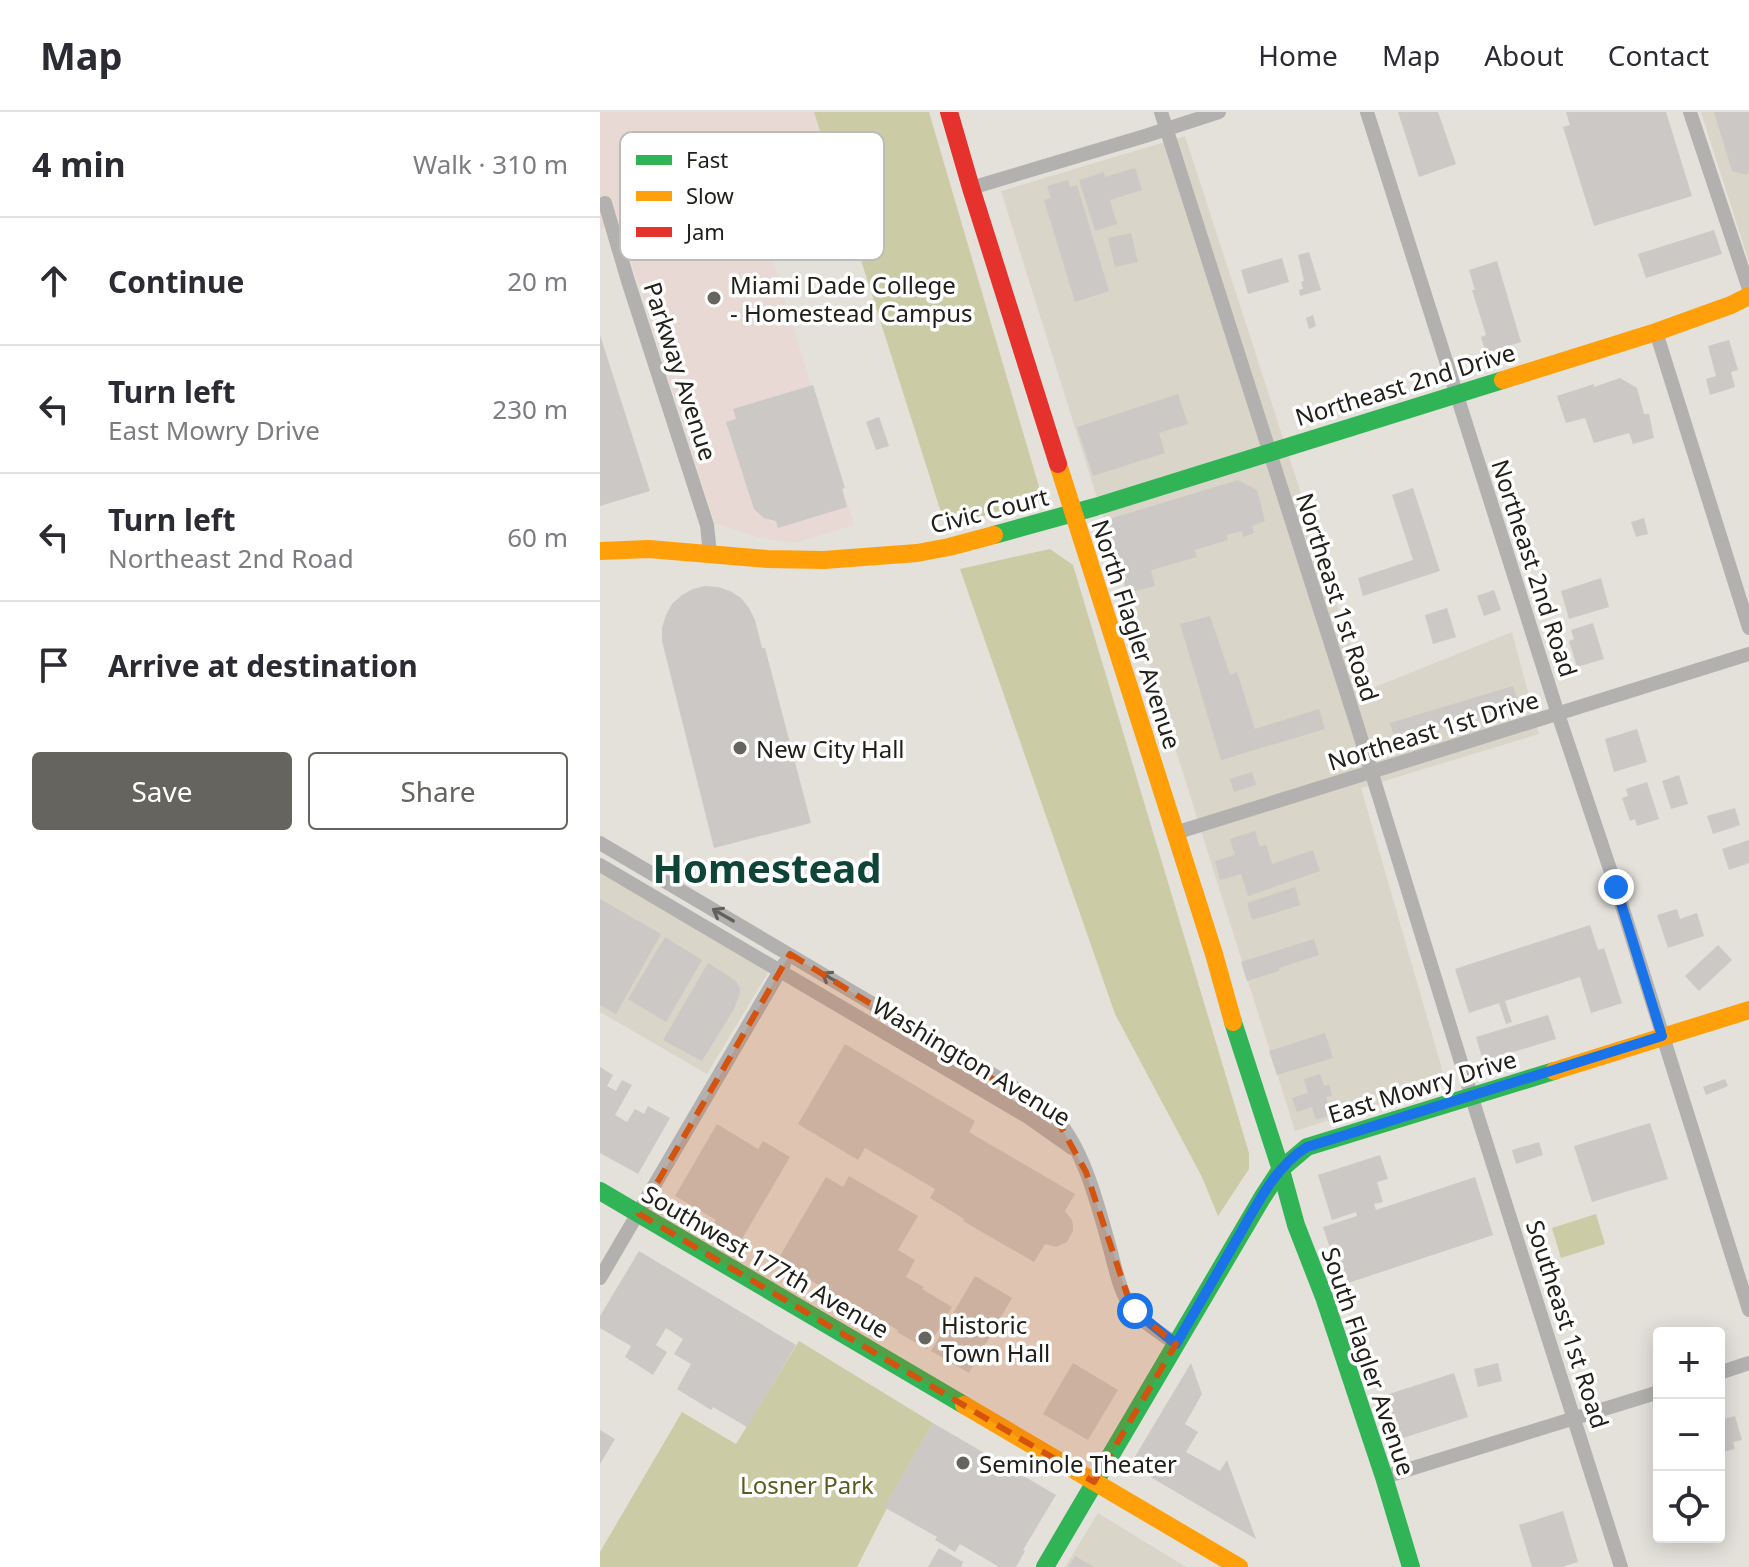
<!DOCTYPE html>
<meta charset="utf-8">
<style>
:root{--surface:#fff;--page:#f7f7f7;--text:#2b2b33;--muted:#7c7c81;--line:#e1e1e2;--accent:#65645e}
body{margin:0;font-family:"Noto Sans",sans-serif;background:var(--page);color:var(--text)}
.controls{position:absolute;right:24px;bottom:24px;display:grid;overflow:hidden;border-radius:8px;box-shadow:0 4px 20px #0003}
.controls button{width:72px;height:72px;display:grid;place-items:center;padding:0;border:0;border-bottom:2px solid var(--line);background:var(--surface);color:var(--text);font:40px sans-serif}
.stop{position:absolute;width:24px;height:24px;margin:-18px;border:6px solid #1a73e8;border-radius:50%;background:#fff}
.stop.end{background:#1a73e8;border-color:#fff;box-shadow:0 2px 8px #0008}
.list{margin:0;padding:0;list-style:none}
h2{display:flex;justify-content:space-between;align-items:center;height:104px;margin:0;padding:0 32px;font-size:34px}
h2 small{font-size:26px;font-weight:400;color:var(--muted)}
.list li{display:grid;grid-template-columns:52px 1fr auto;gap:24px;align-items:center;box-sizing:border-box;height:128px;padding:0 32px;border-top:2px solid var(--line)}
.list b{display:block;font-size:30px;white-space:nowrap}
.list p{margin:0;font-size:26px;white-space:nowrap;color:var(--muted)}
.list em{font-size:26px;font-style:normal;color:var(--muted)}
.actions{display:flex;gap:16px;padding:24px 32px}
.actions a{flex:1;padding:18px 0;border:2px solid var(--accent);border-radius:8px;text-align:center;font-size:28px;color:var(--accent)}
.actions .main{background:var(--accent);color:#fff}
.icon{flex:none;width:44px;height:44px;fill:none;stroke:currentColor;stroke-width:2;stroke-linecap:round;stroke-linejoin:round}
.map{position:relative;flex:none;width:1149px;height:1455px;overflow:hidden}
header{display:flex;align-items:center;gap:48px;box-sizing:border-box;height:112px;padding:0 40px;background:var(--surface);border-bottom:2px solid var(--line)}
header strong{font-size:38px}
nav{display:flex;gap:44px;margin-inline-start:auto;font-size:28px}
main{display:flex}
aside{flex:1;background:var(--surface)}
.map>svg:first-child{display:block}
.built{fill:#dad5c9}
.education{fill:#e8d9d4}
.green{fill:#cbcca5}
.building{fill:#cbc8c6}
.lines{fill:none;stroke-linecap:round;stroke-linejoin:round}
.street{stroke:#b3b1b0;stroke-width:14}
.fast{stroke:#30b455;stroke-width:18}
.slow{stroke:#ff9f0a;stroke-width:18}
.jam{stroke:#e5322d;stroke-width:18}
.oneway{stroke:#63615e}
.route{stroke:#1a73e8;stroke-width:10}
.marked{fill:#d4530e;fill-opacity:0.2;stroke:#d4530e;stroke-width:6;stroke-dasharray:16 10;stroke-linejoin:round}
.poi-dot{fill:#65645e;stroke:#fff;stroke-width:3}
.labels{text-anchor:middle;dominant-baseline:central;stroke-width:7;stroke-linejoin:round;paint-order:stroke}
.poi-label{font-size:24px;fill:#21201b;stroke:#fff;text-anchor:start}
.street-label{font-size:24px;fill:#21201b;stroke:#fff}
.park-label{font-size:24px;fill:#595b21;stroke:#fff}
.town-label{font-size:40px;font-weight:bold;fill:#0f4537;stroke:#fff}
.key{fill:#fff;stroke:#bcbcbb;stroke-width:2}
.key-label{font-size:22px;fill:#21201b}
</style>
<header>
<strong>Map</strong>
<nav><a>Home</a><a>Map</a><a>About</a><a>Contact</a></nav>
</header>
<main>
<aside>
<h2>4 min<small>Walk · 310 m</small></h2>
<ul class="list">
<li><svg class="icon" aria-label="ahead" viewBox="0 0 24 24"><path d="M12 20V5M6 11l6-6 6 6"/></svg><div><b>Continue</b></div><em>20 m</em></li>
<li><svg class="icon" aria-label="left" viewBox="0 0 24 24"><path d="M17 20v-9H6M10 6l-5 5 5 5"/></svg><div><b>Turn left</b><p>East Mowry Drive</p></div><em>230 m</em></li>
<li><svg class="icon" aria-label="left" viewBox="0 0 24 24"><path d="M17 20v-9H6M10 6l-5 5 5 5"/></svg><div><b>Turn left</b><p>Northeast 2nd Road</p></div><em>60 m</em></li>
<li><svg class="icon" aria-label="arrive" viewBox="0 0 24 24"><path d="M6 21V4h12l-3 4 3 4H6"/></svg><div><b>Arrive at destination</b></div></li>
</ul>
<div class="actions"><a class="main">Save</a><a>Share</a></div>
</aside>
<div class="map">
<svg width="1149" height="1455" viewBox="0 0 1149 1455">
<rect width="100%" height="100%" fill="#e3e1da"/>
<!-- built -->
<g class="built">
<path d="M1101 0H1149V150Z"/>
<path d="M585 24 765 579 912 520 939 622 761 676 846 971 695 1019 401 79Z"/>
<path d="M0 761 169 859 107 962 0 900Z"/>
<path d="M498 1401 586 1455H465Z"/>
</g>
<!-- education -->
<path class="education" d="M0 0H328L338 31 233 61 143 52 254 413 195 431 157 425 115 411 19 111 0 117Z"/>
<!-- green -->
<g class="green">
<path d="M214 0H329L442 385 346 416Z"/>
<path d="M450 437 473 453 649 1041V1057L618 1104 602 1065 515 902 360 457Z"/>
<path d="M996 1102 1005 1132 961 1146 952 1116Z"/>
<path d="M199 1229 333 1311 285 1394 287 1396 257 1455H0V1440L82 1300 136 1332Z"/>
</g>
<!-- building -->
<g class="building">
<path d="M798 0H838L856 52 819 65Z"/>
<path d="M966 0H1066L1092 84 994 114 963 15 970 13Z"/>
<path d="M1114 0H1149V57L1147 63 1132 59Z"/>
<path d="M535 56 542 78 510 88 517 112 495 119 479 68 504 60 505 65Z"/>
<path d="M468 68 470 75 477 73 509 179 475 190 444 88 451 86 447 74Z"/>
<path d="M1114 118 1122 142 1046 166 1038 142Z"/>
<path d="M531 121 538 150 515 155 508 126Z"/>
<path d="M709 140 721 178 700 184 699 178 703 177 701 170 704 169 698 143Z"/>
<path d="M682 146 689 170 648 182 641 158Z"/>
<path d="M897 149 921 230 886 241 881 225 886 223 872 178H875L869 158Z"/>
<path d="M713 203 716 214 709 217 706 206Z"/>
<path d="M0 223 50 379 0 394Z"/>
<path d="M1129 228 1138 258 1131 260 1135 275 1110 283 1106 267 1116 264 1108 234Z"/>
<path d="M1020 266 1037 276 1044 302H1049L1054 326 1033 332 1029 321 994 331 985 306 966 311 957 284 994 272V275Z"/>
<path d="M213 273 245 376 242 377 247 395 178 416 176 409 164 406 154 397 126 310 136 307 133 297Z"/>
<path d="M578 282 588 312 559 321 565 341 493 364 477 315Z"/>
<path d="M279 305 289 334 276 338 266 310Z"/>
<path d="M638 368 657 378 665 409 652 414 654 421 643 425 642 419 626 423 628 428 594 438 597 445 551 458 555 474 527 481 506 408Z"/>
<path d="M813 376 840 459 763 484 758 466 813 448 792 383Z"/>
<path d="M1044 406 1048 422 1036 425 1031 410Z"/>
<path d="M1001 466 1009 495 969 507 961 479Z"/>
<path d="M105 474 118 475 130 479 141 486 149 496 155 508 162 536H165L211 711 114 736 62 529V516L66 503 72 492 82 483 93 477Z"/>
<path d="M894 478 901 498 884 504 877 484Z"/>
<path d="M847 496 856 525 833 532 825 503Z"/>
<path d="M610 504 630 563 637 560 655 617 719 597 725 617 621 648 580 512Z"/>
<path d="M993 511 1004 547 977 555 969 529 974 527 971 518Z"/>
<path d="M913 574 919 593 796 630 790 611Z"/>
<path d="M1037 617 1047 650 1014 660 1005 627Z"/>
<path d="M652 660 656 673 634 680 630 667Z"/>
<path d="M1079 663 1088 692 1071 697 1062 669Z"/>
<path d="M1047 670 1059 707 1037 714 1035 707 1030 709 1022 686 1028 684 1026 677Z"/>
<path d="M1135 696 1140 713 1113 722 1107 704Z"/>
<path d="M655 719 660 735 666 732 672 752 713 738 720 759 648 784 641 762 620 768 615 749 635 743 630 727Z"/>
<path d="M1149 728V751L1129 758 1122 737Z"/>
<path d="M695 775 700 793 652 808 647 791Z"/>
<path d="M0 787 61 822 16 902 0 893Z"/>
<path d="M1077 797 1080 807 1097 801 1104 824 1068 836 1057 803Z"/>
<path d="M990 813 998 838 1004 836 1022 891 991 901 980 865 905 889 912 910 906 912 899 891 869 901 855 857Z"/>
<path d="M65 825 102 848 66 910 28 887Z"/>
<path d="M714 827 719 843 679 856V859L647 869 641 850Z"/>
<path d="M1118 833 1132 848 1099 879 1085 864Z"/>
<path d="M108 851 136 869 140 876V881L134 897 102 949 63 928Z"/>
<path d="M948 903 956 927 883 949 876 925Z"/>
<path d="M725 921 733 946 677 963 669 939Z"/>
<path d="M245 932 375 1009 369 1020 475 1082 465 1099 472 1108 473 1114V1119L467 1130 456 1135 445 1132 434 1150 363 1109 364 1107 330 1086 335 1077 265 1036 258 1048 198 1012Z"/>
<path d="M0 955 13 963 7 974 16 979 22 968 32 973 15 1003 27 1010 35 997 44 1002 48 994 70 1006 38 1062 0 1041Z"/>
<path d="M720 962 724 974 729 972 732 984 726 985 732 1003 716 1008 712 995 697 1000 692 986 708 981 704 967Z"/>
<path d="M1125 967 1128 974 1106 983 1103 975Z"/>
<path d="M1050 1011 1068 1067 992 1090 974 1034Z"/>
<path d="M117 1012 158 1037 163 1029 190 1045 142 1127 114 1111 116 1108 75 1084Z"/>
<path d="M939 1030 943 1043 916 1052 912 1038Z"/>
<path d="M780 1043 788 1067 777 1070 783 1090 774 1092 776 1098 875 1065 893 1123 742 1173 723 1115 757 1104 756 1100 732 1108 718 1063Z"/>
<path d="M249 1064 318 1104 298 1138 315 1148 306 1165 324 1175 322 1177 352 1195 327 1237 297 1220 298 1218 177 1149 226 1065 243 1075Z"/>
<path d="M39 1139 196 1233 147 1315 113 1295 111 1298 77 1277 91 1252 74 1242 83 1227 66 1216 56 1233 67 1240 53 1263 25 1245 31 1234 0 1216V1204Z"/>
<path d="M375 1164 412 1186 369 1261 331 1239Z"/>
<path d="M473 1251 518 1278 488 1328 443 1302Z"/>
<path d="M591 1251 602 1282 585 1312 598 1320 586 1340 620 1359 627 1348 656 1427 530 1353Z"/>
<path d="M898 1251 902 1269 878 1275 874 1257Z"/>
<path d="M854 1261 868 1305 794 1329 780 1285Z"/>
<path d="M1135 1304 1142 1328 1133 1330 1135 1337 1119 1341V1308Z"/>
<path d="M333 1311 456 1383 423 1438 425 1439 416 1455H399L360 1432 355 1440 335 1428 337 1425 284 1395Z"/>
<path d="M0 1318 15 1327 0 1352Z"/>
<path d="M963 1399 978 1450 962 1455H932L919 1413Z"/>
<path d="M339 1436 363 1450 361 1455H328Z"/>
<path d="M475 1444 494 1455H468Z"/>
</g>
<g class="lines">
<!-- street -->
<g class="street">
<path d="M561 0 756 610 877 1002 1021 1455"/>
<path d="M767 0 958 602 1016 775 1149 1198"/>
<path d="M1090 0 1149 177"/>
<path d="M371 76 545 24 619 0"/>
<path d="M5 91 28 169 107 413 110 442"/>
<path d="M1056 220 1149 516"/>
<path d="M575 721 1149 542"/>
<path d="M0 731 412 974C428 984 445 994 457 1008 484 1038 498 1094 509 1133 515 1154 519 1179 532 1197 543 1211 562 1222 576 1232"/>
<path d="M0 753 428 1005 472 1036"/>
<path d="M0 1166 184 852"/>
<path d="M1119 1261 1149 1251"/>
<path d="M784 1365 1059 1280"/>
</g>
<!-- fast -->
<g class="fast">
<path d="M394 423 495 395 903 268"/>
<path d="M633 910 681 1058 696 1113 724 1185 784 1365 811 1455"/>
<path d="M0 1079 364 1293"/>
<path d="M445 1455 662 1086 681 1057 707 1035 954 959"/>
</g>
<!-- slow -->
<g class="slow">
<path d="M903 268 1056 220 1131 193 1149 184"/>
<path d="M458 352 614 842 633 910"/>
<path d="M0 439 49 437 167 447 224 448 317 441 349 435 394 423"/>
<path d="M954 959 1149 898"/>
<path d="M364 1293 639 1455"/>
</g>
<!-- jam -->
<path class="jam" d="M349 0 371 76 458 352"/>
</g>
<!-- one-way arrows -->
<defs><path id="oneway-shaft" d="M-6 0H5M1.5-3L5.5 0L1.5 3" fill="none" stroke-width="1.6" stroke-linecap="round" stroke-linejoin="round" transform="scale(2)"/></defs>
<g class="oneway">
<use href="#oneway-shaft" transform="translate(123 803) rotate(-150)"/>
<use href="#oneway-shaft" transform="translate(232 867) rotate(-149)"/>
</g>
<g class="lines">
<!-- route -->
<path class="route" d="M535 1199 576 1232C595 1199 614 1167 633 1134 652 1102 674 1054 707 1035L1062 924 1016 775"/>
</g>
<!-- marked area -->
<path class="marked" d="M190 842 456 1006 486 1060 532 1197 576 1232 494 1370 39 1102Z"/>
<!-- markers -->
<g class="poi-dot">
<circle cx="114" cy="186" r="8"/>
<circle cx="140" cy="636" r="8"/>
<circle cx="325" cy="1226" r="8"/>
<circle cx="363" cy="1351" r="8"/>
</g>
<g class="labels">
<!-- poi labels -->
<g class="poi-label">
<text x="130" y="172">Miami Dade College<tspan x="130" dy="28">- Homestead Campus</tspan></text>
<text x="156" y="636">New City Hall</text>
<text x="341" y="1212">Historic<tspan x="341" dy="28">Town Hall</tspan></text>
<text x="379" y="1351">Seminole Theater</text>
</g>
<!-- street labels -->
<g class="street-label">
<text transform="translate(81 259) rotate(72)">Parkway Avenue</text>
<text transform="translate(805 272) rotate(-17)">Northeast 2nd Drive</text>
<text transform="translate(389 398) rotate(-14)">Civic Court</text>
<text transform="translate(935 456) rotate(72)">Northeast 2nd Road</text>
<text transform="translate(738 485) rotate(72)">Northeast 1st Road</text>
<text transform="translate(537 522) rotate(72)">North Flagler Avenue</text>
<text transform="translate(833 618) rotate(-17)">Northeast 1st Drive</text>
<text transform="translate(372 949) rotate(31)">Washington Avenue</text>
<text transform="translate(822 974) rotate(-17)">East Mowry Drive</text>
<text transform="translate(166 1149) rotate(30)">Southwest 177th Avenue</text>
<text transform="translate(968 1212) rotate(72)">Southeast 1st Road</text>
<text transform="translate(769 1249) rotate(71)">South Flagler Avenue</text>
</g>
<!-- park labels -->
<g class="park-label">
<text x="207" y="1372">Losner Park</text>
</g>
<!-- town labels -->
<g class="town-label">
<text x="167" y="755">Homestead</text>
</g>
</g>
<!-- legend -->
<rect x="20" y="20" width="264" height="128" rx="12" class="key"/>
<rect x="36" y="43" width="36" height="10" fill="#30b455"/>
<rect x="36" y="79" width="36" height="10" fill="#ff9f0a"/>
<rect x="36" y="115" width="36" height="10" fill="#e5322d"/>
<g class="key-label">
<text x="86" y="56">Fast</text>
<text x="86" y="92">Slow</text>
<text x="86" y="128">Jam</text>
</g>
</svg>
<div class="controls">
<button>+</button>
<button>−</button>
<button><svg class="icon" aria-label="locate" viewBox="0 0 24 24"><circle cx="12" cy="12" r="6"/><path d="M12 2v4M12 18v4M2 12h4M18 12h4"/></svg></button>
</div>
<div class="stop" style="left:535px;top:1199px"></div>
<div class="stop end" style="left:1016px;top:775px"></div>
</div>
</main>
